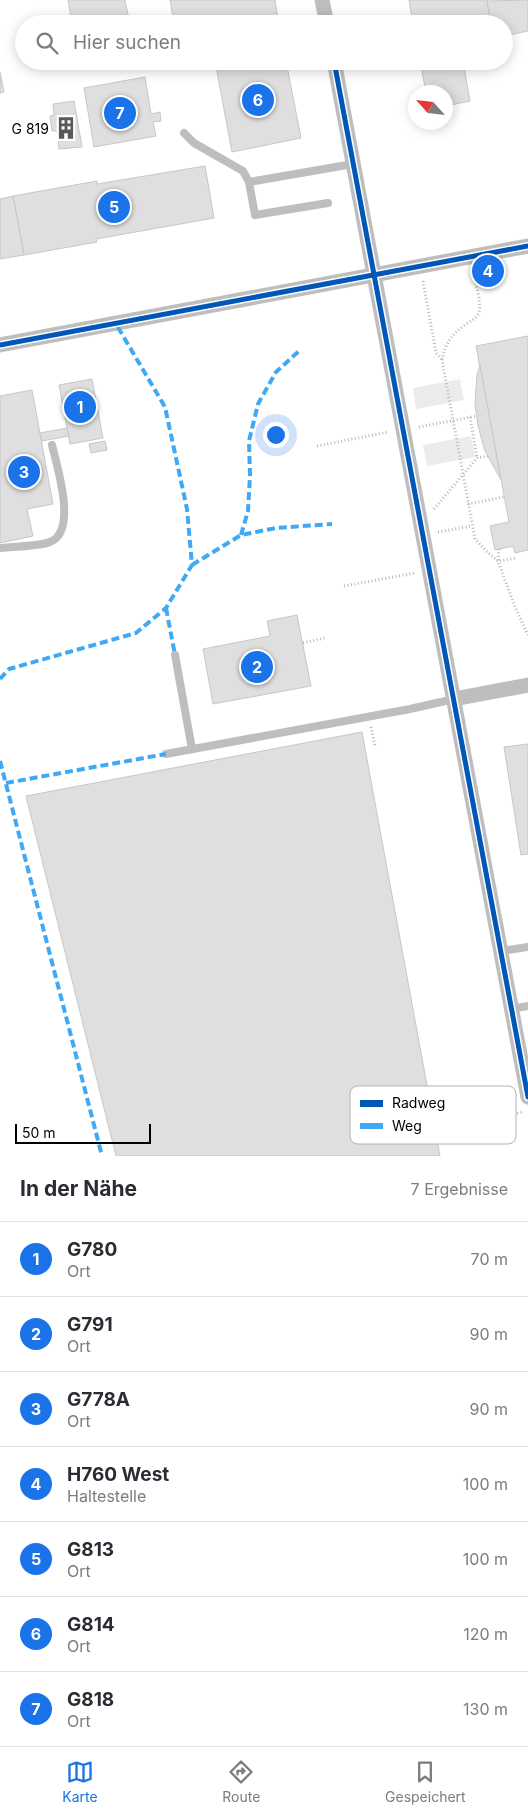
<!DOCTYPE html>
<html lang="de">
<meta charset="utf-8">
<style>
:root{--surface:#fff;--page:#f7f7f7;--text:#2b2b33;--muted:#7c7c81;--line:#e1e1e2;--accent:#1a73e8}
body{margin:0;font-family:Inter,sans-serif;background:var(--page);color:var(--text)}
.compass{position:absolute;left:408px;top:85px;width:45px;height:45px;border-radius:50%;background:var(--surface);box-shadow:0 2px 12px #0003;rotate:297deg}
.scale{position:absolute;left:15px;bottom:12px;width:136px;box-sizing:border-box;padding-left:5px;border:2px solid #000;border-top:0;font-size:14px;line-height:18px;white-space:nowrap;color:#000;-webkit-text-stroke:4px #fff;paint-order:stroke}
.you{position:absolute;left:275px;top:434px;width:18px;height:18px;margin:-12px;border:4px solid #fff;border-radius:50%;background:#1a73e8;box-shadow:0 0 0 8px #1a73e833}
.badge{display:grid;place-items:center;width:32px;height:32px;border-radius:50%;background:var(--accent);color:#fff;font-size:16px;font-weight:700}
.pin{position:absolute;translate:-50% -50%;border:2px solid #fff;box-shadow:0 1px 5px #0006}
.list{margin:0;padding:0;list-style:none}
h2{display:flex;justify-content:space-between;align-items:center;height:65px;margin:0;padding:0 20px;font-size:21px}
h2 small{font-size:16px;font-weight:400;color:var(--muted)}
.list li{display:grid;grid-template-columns:32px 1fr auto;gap:15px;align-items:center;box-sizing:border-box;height:75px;padding:0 20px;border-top:1px solid var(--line)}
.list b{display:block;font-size:19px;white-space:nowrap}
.list p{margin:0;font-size:16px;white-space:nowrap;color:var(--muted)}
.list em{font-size:16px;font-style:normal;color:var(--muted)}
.icon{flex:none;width:28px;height:28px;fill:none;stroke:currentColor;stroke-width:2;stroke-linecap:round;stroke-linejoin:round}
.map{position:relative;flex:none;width:528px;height:1156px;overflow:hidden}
.search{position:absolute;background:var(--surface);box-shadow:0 2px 12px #0003;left:15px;right:15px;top:15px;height:55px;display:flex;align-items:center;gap:12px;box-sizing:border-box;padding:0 18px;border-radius:28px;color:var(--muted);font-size:19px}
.sheet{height:590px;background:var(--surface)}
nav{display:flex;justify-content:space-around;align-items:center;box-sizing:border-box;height:70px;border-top:1px solid var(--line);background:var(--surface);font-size:14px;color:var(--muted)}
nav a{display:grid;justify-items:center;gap:2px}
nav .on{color:var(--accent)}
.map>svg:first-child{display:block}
.green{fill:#ececec}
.building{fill:#dfdfdf;stroke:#c7c7c7}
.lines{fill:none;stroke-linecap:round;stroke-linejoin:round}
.path{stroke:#b9b9b9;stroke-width:3;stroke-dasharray:1 2.5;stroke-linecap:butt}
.service{stroke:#bebebe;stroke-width:8}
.minor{stroke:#bebebe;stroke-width:15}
.quiet{stroke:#3fa9f5;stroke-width:4;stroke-dasharray:8 4;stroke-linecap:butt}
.cycleway-casing{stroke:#fff;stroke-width:8}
.cycleway{stroke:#0057b8;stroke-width:5}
.labels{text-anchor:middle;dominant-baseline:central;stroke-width:4;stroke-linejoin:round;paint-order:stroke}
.poi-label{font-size:14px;fill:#000;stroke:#fff;text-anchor:end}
.key{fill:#fff;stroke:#b2b2b2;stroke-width:1}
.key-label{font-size:14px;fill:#000}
</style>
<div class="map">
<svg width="528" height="1156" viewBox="0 0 528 1156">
<rect width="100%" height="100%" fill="#fff"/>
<!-- green -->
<g class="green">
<path d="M460 379 464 400 416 409 413 388Z"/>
<path d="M471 436 475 457 427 466 423 445Z"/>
</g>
<!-- building -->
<g class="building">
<path d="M68 0H125L130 24H72Z"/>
<path d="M170 0H275L279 24H174Z"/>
<path d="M409 0H487L491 24H413Z"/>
<path d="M528 0V31L504 36V24H491L487 1Z"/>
<path d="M215 61H286L301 138 232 152Z"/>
<path d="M420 61H463L470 101 446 106V92H426Z"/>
<path d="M0 72 4 92 0 93Z"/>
<path d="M145 77 151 114 160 112 161 121 153 122 156 136 94 147 84 88Z"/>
<path d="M74 101 82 147 59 149 57 131H52L50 116 54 115 53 104Z"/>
<path d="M205 166 214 218 96 239 97 242 24 255 13 196 97 181V184Z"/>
<path d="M13 196 24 255 0 259V199Z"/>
<path d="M528 336V550L515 553 513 546 495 550 490 526 509 522 476 346Z"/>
<path d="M480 365 501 480 485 451 478 426 475 404 477 375Z"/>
<path d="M92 379 103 438 70 444 59 385Z"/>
<path d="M32 390 53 504 27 509 33 536 0 543V396Z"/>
<path d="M67 428 69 436 42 441 40 433Z"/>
<path d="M105 441 107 450 91 453 89 444Z"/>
<path d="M297 615 311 686 213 704 203 649 270 636 267 621Z"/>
<path d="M362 732 440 1156H116L26 796Z"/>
<path d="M528 744V854L521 855 504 747Z"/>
</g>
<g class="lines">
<!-- path -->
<g class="path">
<path d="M473 273C475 282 482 303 479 312 477 319 470 321 465 325 451 335 445 344 442 360L475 539 486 551 498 561 515 607 528 635"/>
<path d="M423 281 436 353 442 359"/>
<path d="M470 417 477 458"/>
<path d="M419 427 476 416"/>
<path d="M317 446 388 432"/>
<path d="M468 504 504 497"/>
<path d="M434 509 477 458 488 456"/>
<path d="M438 532 472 526"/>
<path d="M499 549 498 561 516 558"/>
<path d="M344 586 415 573"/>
<path d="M303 643 325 638"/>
<path d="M371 727 375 746"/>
<path d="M445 1127 523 1112"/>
</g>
<!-- service -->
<g class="service">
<path d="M184 133 194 143 243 171 249 182 255 215 328 203"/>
<path d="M249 182 353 164"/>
<path d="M0 548C11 547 41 546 50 542 78 531 57 467 52 445"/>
<path d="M175 655 192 749"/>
<path d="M166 754 410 709 454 699"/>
<path d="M501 951 528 947"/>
<path d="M511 1009 528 1006"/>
</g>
<!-- minor -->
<g class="minor">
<path d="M322 0 327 24"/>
<path d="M334 61 528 1097"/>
<path d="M0 345 528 246"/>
<path d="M454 699 528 685"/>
</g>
<!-- quiet -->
<g class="quiet">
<path d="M241 535 248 511 250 476 249 441 258 404 276 372 299 351"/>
<path d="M192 565 241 535 276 528 332 524"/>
<path d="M166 608 175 655"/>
<path d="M0 679 9 669 136 633 166 608 192 565 187 509 165 407 116 324"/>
<path d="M0 761 102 1156"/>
<path d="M6 783 166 754"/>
</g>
<defs>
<g id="cycleway">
<path d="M334 61 528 1097"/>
<path d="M0 345 528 246"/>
</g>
</defs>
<!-- cycleway casing -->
<use href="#cycleway" class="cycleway-casing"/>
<!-- cycleway -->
<use href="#cycleway" class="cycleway"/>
</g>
<!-- icons -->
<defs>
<symbol id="building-bare" viewBox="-9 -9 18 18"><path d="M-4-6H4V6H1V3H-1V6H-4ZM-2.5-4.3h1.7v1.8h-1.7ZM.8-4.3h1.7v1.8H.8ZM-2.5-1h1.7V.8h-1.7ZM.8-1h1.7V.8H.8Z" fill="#595959" stroke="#fff" stroke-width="2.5" paint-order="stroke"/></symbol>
</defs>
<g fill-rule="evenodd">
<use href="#building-bare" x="50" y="112" width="32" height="32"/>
</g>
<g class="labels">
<!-- poi labels -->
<g class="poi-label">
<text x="49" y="128">G 819</text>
</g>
</g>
<!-- legend -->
<rect x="350" y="1086" width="166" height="58" rx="8" class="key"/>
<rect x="360" y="1100" width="23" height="7" fill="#0057b8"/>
<rect x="360" y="1123" width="23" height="6" fill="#3fa9f5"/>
<g class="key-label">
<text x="392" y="1108">Radweg</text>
<text x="392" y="1131">Weg</text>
</g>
</svg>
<svg class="compass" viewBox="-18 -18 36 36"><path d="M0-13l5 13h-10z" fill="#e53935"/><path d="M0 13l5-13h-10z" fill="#7c7c81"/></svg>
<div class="scale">50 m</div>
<div class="you"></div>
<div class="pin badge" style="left:80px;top:407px">1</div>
<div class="pin badge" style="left:257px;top:667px">2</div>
<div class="pin badge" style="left:24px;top:472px">3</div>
<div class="pin badge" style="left:488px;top:271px">4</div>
<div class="pin badge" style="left:114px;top:207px">5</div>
<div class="pin badge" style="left:258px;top:100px">6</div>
<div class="pin badge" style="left:120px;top:113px">7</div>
<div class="search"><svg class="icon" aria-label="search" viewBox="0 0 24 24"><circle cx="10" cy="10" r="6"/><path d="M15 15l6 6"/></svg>Hier suchen</div>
</div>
<section class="sheet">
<h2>In der Nähe<small>7 Ergebnisse</small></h2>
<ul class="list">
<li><span class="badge">1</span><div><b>G780</b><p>Ort</p></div><em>70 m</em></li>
<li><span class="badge">2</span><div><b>G791</b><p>Ort</p></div><em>90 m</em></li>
<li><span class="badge">3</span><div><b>G778A</b><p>Ort</p></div><em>90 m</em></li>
<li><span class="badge">4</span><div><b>H760 West</b><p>Haltestelle</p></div><em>100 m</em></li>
<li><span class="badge">5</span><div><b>G813</b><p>Ort</p></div><em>100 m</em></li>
<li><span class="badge">6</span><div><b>G814</b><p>Ort</p></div><em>120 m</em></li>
<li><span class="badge">7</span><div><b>G818</b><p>Ort</p></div><em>130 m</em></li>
</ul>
</section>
<nav>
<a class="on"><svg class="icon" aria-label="map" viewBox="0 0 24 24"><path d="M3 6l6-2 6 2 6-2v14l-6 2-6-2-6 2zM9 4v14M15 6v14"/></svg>Karte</a>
<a><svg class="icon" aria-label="directions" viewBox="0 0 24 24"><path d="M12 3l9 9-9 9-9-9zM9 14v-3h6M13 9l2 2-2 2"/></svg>Route</a>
<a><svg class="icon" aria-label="saved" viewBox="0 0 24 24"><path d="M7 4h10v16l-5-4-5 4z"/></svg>Gespeichert</a>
</nav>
